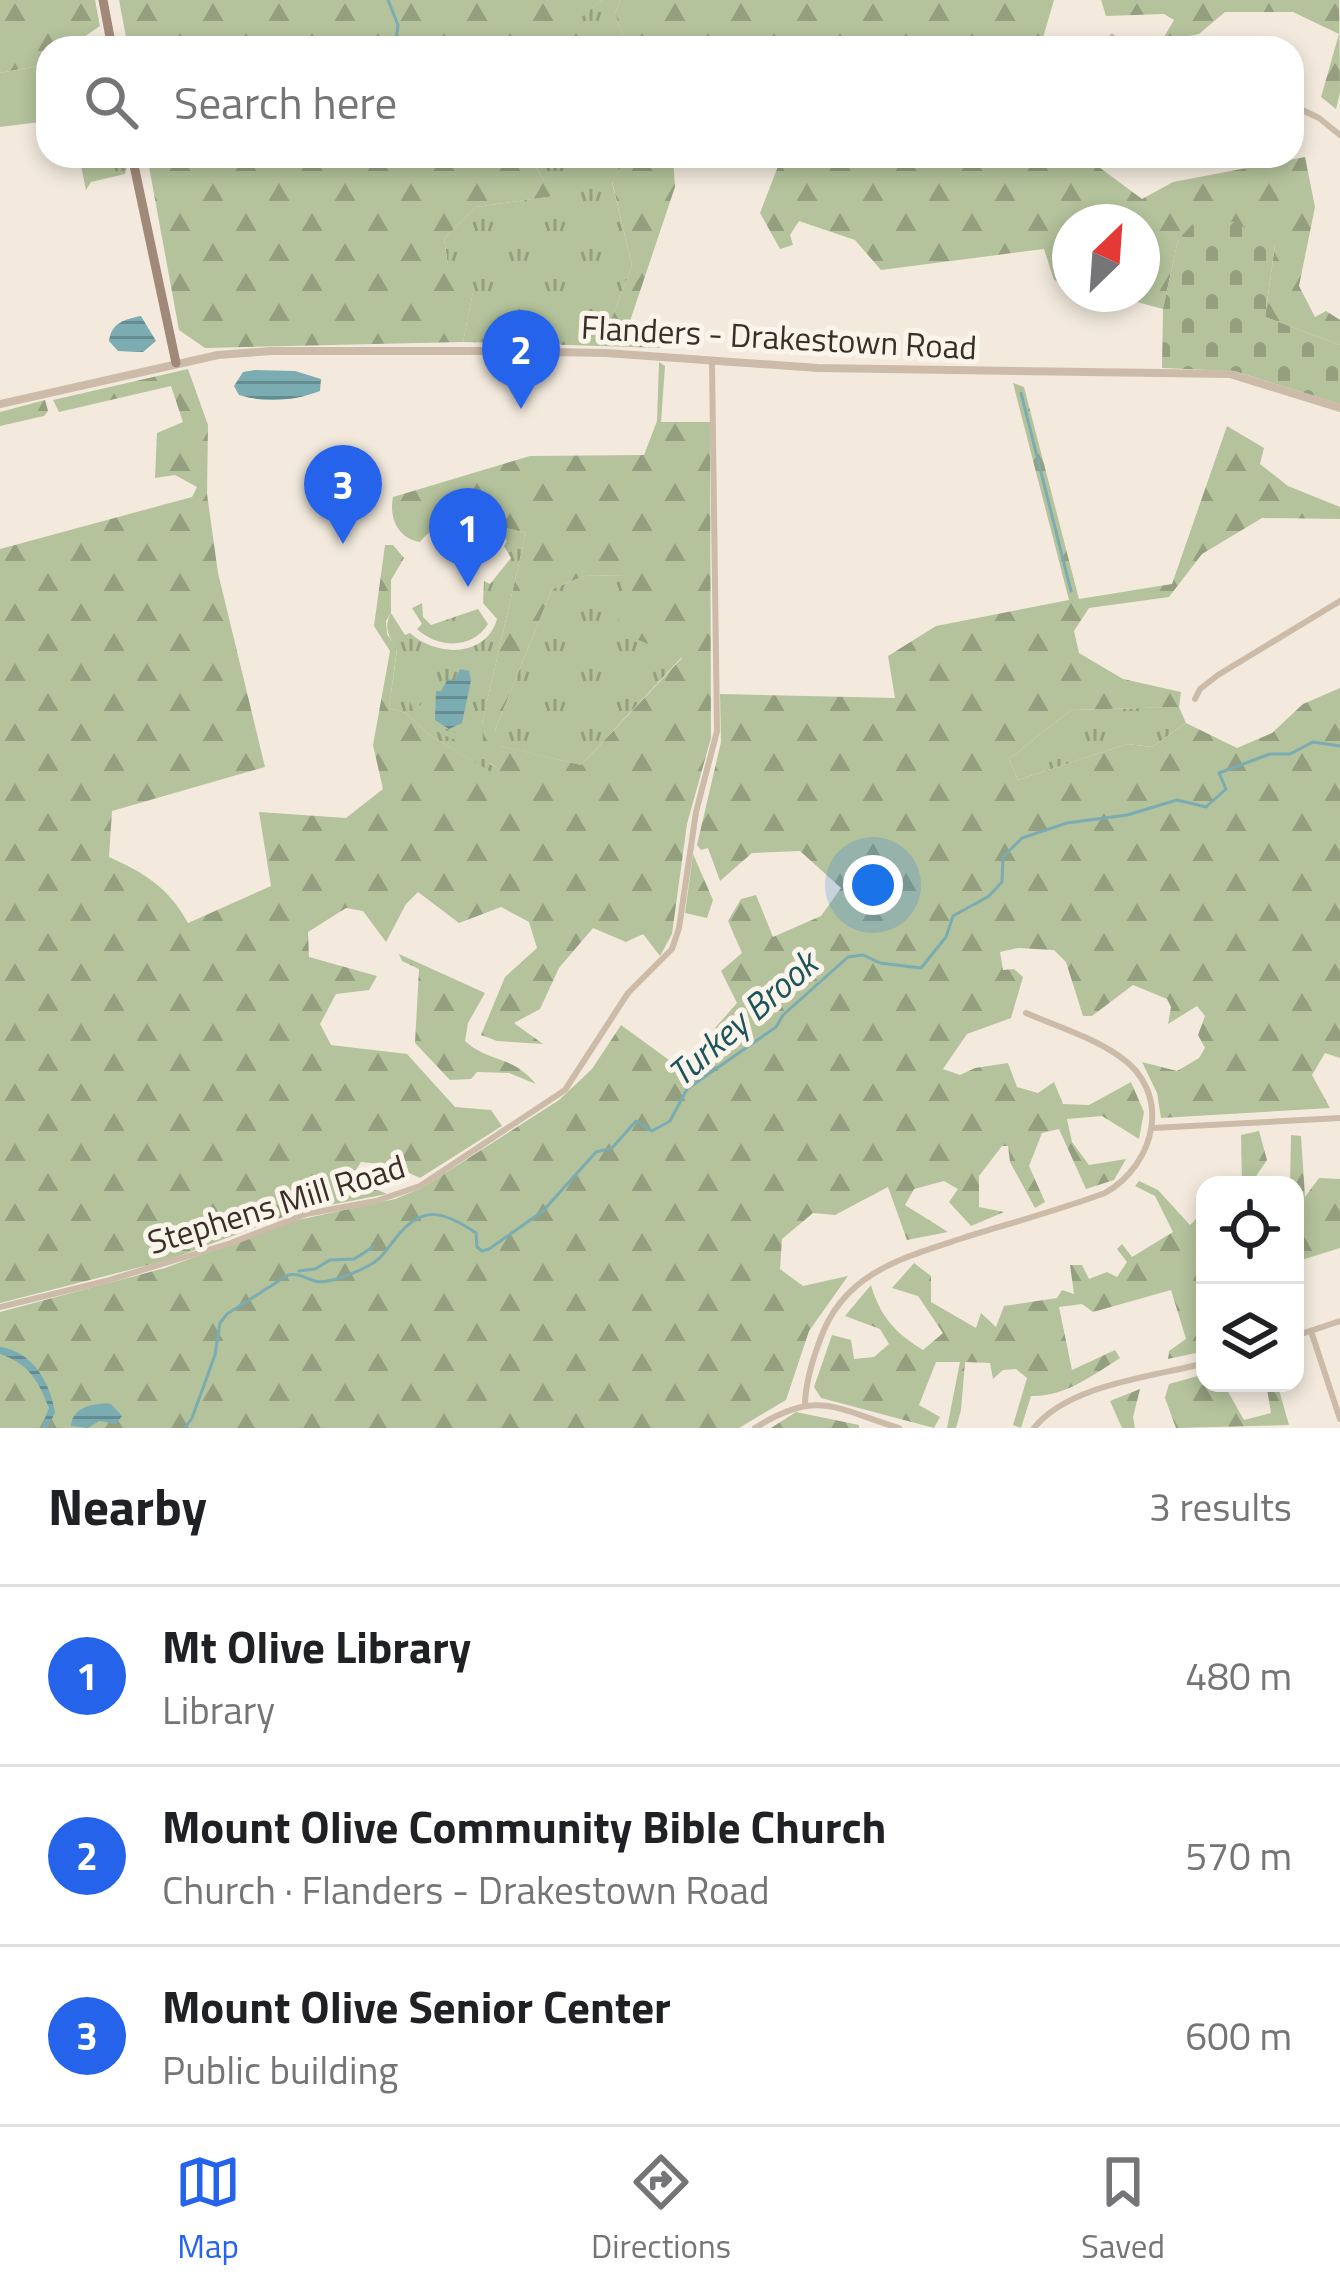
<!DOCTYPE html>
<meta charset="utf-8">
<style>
:root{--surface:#fff;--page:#f2f2f2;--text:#202124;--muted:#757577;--line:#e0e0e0;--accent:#2563eb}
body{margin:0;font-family:"Titillium Web",sans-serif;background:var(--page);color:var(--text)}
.controls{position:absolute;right:36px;bottom:36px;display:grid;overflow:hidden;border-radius:24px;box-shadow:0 6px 18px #0003}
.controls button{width:108px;height:108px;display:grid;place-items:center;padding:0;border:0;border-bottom:3px solid var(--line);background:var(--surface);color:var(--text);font:60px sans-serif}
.compass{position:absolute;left:1052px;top:204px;width:108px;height:108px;border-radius:50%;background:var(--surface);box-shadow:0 6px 18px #0003;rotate:25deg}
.you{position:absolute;left:873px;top:885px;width:42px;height:42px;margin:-30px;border:9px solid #fff;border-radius:50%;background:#1a73e8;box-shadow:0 0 0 18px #1a73e833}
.badge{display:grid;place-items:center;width:78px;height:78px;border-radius:50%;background:var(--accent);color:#fff;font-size:39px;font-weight:700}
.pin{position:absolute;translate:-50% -99px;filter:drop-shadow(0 3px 6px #0008)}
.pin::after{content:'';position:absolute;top:63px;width:42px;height:36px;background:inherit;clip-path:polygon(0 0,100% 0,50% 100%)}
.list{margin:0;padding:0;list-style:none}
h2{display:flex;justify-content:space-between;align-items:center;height:156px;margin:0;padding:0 48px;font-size:51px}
h2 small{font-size:39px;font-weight:400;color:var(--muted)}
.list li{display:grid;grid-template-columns:78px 1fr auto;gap:36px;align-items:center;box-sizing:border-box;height:180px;padding:0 48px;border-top:3px solid var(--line)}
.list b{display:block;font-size:45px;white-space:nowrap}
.list p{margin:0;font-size:39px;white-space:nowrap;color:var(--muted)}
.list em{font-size:39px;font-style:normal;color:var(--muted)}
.icon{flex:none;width:66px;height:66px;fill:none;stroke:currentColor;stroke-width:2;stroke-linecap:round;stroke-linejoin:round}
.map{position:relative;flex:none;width:1340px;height:1428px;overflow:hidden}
.search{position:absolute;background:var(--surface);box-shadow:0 6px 18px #0003;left:36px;right:36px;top:36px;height:132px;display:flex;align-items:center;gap:30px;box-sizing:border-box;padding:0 42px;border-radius:36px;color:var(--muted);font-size:45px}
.sheet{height:696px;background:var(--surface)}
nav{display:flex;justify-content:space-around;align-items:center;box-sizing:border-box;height:168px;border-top:3px solid var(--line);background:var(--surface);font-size:33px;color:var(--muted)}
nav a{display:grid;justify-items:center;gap:6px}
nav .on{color:var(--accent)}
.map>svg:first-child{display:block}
.grass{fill:url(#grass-tufts)}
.forest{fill:url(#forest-firs);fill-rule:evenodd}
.cemetery{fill:url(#cemetery-stones)}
.pitch{fill:#b4c39c}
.water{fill:url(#water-rules)}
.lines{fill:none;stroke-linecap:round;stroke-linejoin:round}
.stream{stroke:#7aacb2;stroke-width:3}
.minor{stroke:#ccbba8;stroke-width:6}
.tertiary{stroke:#ccbba8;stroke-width:8}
.secondary{stroke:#a08979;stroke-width:9}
.labels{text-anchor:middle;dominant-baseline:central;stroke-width:10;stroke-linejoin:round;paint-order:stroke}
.street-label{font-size:33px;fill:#392f28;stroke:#fbf4ea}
.water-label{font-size:36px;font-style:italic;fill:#1c545c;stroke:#fbf4ea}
</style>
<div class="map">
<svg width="1340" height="1428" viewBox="0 0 1340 1428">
<defs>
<pattern id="grass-tufts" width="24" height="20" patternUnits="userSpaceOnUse" patternTransform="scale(3)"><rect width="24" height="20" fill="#b4c39c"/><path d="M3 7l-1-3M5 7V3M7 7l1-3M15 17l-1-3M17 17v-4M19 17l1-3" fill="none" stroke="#939f7f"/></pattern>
<pattern id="forest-firs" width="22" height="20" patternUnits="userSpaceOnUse" patternTransform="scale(3)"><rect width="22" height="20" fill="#b4c39c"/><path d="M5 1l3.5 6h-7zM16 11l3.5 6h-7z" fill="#939f7f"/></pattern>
<pattern id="cemetery-stones" width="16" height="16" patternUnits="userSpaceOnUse" patternTransform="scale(3)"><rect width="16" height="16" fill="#b4c39c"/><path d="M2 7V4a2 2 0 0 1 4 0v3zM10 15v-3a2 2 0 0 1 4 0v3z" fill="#939f7f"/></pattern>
<pattern id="water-rules" width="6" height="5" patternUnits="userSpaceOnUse" patternTransform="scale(3)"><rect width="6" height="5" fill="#7aacb2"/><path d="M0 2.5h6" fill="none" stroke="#658c91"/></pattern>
</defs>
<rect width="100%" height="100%" fill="#f3eadd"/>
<!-- grass -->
<g class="grass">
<path d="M602 0H620L615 13 627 48H597L570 26Z"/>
<path d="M554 156H628L612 182 632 266 601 346 463 342 474 287 448 265 444 239 476 207 553 196 535 165H551Z"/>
<path d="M121 159 127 167 125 174 91 182 86 190 81 166Z"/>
<path d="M503 527 526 533 482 723 490 764 497 768 500 778 428 734 406 713 389 708 397 650C389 637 383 628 391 613L405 635 410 633C436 657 486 658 497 619L483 603 484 581 490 584 511 558 504 546 507 541 498 533Z"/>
<path d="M626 575 682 657 581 765 500 746 495 730 552 589 584 576Z"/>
<path d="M422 603 423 617 431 625 478 609 488 624C472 650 437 648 417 629L422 624 412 608Z"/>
<path d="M1179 707 1186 723 1152 747 1127 744 1018 780 1009 759 1071 710Z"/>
</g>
<!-- forest -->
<g class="forest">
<path d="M0 0H95L100 26 68 48H48V64L0 73Z"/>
<path d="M119 0H602L571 26 597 48H128Z"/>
<path d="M620 0H1054L1040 48H627L615 13Z"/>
<path d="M1101 0H1339L1340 92 1336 109 1321 97 1339 34 1293 12H1225L1199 34 1161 42 1174 20 1164 14 1106 16Z"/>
<path d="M147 156H554L551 165 535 166 554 196 476 207 444 239 448 265 468 271 474 287 463 342 205 348 179 330Z"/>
<path d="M628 156H673L675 187 630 321 664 348 601 346 632 266 612 181Z"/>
<path d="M782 156H1084L1142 199 1173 182 1305 157 1315 207 1299 286 1315 317 1326 311 1340 320V345L1265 317 1275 245 1178 240 1163 309 1107 294H1142V222H1070V284L1054 280 1044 249 881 270 855 240 799 221 790 235 793 245 780 249 760 213Z"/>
<path d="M659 362 665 366 661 422H710L711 738 687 824 672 934 660 956 643 934 626 942 593 928 559 968 540 1009 514 1023 543 1044 497 1041 481 1035 505 977 537 948 529 922 501 907 459 923 418 892 406 904 386 942 363 911 346 908 308 932 309 957 377 976 369 990 336 994 320 1024 331 1045 407 1054 455 1107 491 1110 502 1126 420 1178 392 1165 361 1162 351 1178 387 1194 299 1211 168 1260 0 1303V549L192 497 197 487 175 475 155 478 157 433 183 422 171 386 59 412 53 400 188 369 208 425 207 494 218 573 265 767 112 811 109 857C145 873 169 888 188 923L271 886 259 812 346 818 383 789 373 745 390 651 374 626 385 545H393L404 558 391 580V613L386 621 387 634 397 649 389 708 406 713 428 734 499 777 497 768 484 759 482 723 526 533 503 527 498 533C472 518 440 517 420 542 397 538 389 517 393 497L530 456 644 455 657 421ZM625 575 617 631 682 658 581 765 501 746 495 730 552 589 584 576Z"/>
<path d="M1013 383 1024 387 1079 599 1172 584 1227 426 1264 448 1260 464 1288 486 1340 507V519L1262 518 1202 554 1169 597 1089 608 1074 631 1079 653 1123 679 1181 692 1179 707 1071 710 1009 759 1018 780 1127 744 1152 747 1186 723 1237 748 1272 733 1303 704 1340 688V1058L1325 1053 1312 1075 1330 1108 1161 1118 1157 1093 1142 1062 1177 1071 1199 1058 1205 1048 1198 1035 1205 1016 1197 1006 1168 1024 1171 1007 1167 999 1133 985 1092 1016H1083L1066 962 1054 950 1018 948 1000 952 1003 970 1014 969 1023 977 1011 1018 967 1034 943 1069 960 1075 975 1068 1008 1063 1017 1087 1038 1093 1054 1082 1063 1104 1089 1105 1131 1082 1144 1112 1139 1139 1102 1116 1067 1119 1072 1142 1089 1165 1126 1159 1114 1180 1086 1189 1059 1129 1042 1133 1029 1166 1045 1202 1035 1208 1010 1162 1008 1146H1002L979 1176V1207L1004 1212 971 1226 949 1202 958 1189 944 1181 914 1189 905 1205 948 1232 907 1240 888 1187 835 1215 813 1213 782 1239 780 1269 803 1286 848 1276 809 1331 786 1400 739 1428H0V1312L165 1268 293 1221 395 1199 422 1188 559 1100 592 1069 621 1025 680 1068 737 1003 721 971 742 953 728 921 741 899 756 895 773 937 821 916 841 888 800 851 752 853 720 881 708 848 701 850 697 845 721 742 720 694 895 698 888 656 936 626 1069 600Z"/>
<path d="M45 400 48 411 44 416 0 426V412Z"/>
<path d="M420 687 428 691 419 705 444 723V730L455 733 458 727 464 733 462 742C435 734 415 718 405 692Z"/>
<path d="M693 854 713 900 707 918 685 913Z"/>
<path d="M399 954 485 993 468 1023 465 1041C491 1064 511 1054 536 1084L509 1073 477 1072 471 1079 450 1080 415 1043 419 969 402 961Z"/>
<path d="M1259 1131 1267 1160 1250 1185H1242L1241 1135Z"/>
<path d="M1291 1135 1301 1136 1305 1197 1319 1178 1340 1179V1248L1295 1262V1185H1290Z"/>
<path d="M1139 1181 1158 1190 1190 1225 1205 1211V1351L1168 1359 1169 1351 1186 1339 1171 1290 1093 1312 1082 1304 1059 1307 1072 1370 1115 1350 1120 1358C1093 1375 1065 1397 1031 1396L1021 1428 1013 1425 1027 1378 1016 1369 1003 1370 993 1379 990 1363 965 1362 961 1410 956 1428H947L960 1362H936L919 1405 940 1417 934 1428 821 1398 814 1387 832 1335 851 1340 854 1359 874 1357 889 1344 880 1329 845 1316 871 1285C880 1316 895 1333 923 1350L943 1333 918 1296 892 1288 914 1263 931 1276V1302L976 1328 981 1313 996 1327 1004 1306 1057 1298 1062 1290 1074 1294 1070 1265H1082L1089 1279 1107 1272 1117 1277 1127 1262 1117 1249 1122 1244 1132 1257 1173 1232 1155 1196 1135 1186Z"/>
<path d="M1205 1374V1383H1223L1244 1420 1271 1413 1266 1383H1277L1289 1425 1176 1428 1165 1398 1169 1384Z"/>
<path d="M1140 1389 1133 1417 1135 1428H1122L1110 1401Z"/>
<path d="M796 1412 859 1425V1428H771Z"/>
</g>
<!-- cemetery -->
<path class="cemetery" d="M1198 218 1234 222 1275 245 1265 317 1340 345V404L1234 371 1162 368 1163 309 1178 240Z"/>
<!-- pitch -->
<path class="pitch" d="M48 64V121L0 127V73Z"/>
<!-- water -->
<g class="water">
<path d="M141 316 156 341 143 352 118 351 109 341C111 323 125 319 141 316Z"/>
<path d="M255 370 295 371 321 379 320 391C294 401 266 403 239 395L234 386 243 372Z"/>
<path d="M460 669 469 671 471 680 462 723 449 729 435 720 436 691H441L448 679 454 681Z"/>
<path d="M0 1347C32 1351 50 1382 55 1412L48 1428H41L49 1408C38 1380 29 1364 0 1354Z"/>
<path d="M111 1404 122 1416 116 1424 99 1421 88 1428 71 1426C73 1406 94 1403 111 1404Z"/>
</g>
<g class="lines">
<!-- stream -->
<g class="stream">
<path d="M388 0 398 25 395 48"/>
<path d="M383 156V167"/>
<path d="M1021 393 1071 591"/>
<path d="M299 1271 315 1269 330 1260 354 1259 373 1247"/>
<path d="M185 1428 192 1418 215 1355 220 1323 227 1314 288 1275C301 1273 303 1278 315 1281 327 1285 357 1272 368 1266 382 1259 386 1250 395 1239 422 1204 444 1211 476 1233L477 1247 482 1251 489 1249 543 1211 596 1152 612 1148 636 1121 652 1131 670 1121 687 1089 776 1027 783 1015 848 957 863 955 880 963 921 968 946 937 953 916 989 896 1002 882 1003 857 1022 838 1067 823 1127 815 1177 800 1206 807 1226 789 1219 773 1270 754H1290L1313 742 1340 746"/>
</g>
<!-- minor -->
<g class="minor">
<path d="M1105 48 1112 37"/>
<path d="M1292 105 1319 118 1340 135"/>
<path d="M1195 699 1200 689 1218 675 1340 601"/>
<path d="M1153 1128 1340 1118"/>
<path d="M0 1307 106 1281 231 1243 306 1214 376 1201 420 1186 565 1090 628 993 672 949 679 928 696 812 717 731 712 362"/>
<path d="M1311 1331 1340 1419"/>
<path d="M1295 1336 1340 1321"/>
<path d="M805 1403C806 1381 812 1361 820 1340 843 1273 902 1258 963 1238 1011 1223 1059 1210 1105 1193 1156 1164 1173 1092 1119 1056 1092 1037 1056 1026 1026 1013"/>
<path d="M755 1428C817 1389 834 1408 899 1428"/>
<path d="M1034 1428C1069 1384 1153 1377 1205 1363"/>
</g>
<!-- tertiary -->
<path class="tertiary" d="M0 404 218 355 271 351H495L606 353 818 368 1230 374 1340 408"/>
<!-- secondary -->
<g class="secondary">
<path d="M103 0 112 48"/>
<path d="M132 156 176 363"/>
</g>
</g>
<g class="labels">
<!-- street labels -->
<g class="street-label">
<text transform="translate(779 337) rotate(3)">Flanders - Drakestown Road</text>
<text transform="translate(276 1204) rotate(-17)">Stephens Mill Road</text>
</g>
<!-- water labels -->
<g class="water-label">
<text transform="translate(742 1018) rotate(-41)">Turkey Brook</text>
</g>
</g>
</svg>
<div class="controls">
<button><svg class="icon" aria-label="locate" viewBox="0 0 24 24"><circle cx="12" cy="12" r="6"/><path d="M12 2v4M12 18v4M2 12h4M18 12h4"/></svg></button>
<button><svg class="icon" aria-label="layers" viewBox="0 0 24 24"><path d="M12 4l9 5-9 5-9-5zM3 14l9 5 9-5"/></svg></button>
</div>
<svg class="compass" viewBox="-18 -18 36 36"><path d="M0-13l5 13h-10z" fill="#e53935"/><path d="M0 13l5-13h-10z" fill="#757577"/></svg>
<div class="you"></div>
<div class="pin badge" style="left:468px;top:587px">1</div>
<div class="pin badge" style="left:521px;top:409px">2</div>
<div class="pin badge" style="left:343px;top:544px">3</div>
<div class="search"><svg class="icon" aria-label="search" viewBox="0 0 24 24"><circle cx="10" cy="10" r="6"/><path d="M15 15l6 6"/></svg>Search here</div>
</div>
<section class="sheet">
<h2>Nearby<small>3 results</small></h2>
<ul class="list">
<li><span class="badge">1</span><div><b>Mt Olive Library</b><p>Library</p></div><em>480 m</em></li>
<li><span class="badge">2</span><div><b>Mount Olive Community Bible Church</b><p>Church · Flanders - Drakestown Road</p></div><em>570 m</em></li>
<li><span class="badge">3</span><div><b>Mount Olive Senior Center</b><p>Public building</p></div><em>600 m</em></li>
</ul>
</section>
<nav>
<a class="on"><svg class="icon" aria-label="map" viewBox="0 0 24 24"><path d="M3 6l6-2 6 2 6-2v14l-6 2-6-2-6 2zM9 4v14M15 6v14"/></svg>Map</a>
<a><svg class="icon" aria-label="directions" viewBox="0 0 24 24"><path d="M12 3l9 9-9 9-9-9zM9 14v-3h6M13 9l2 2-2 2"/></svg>Directions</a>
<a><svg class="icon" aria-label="saved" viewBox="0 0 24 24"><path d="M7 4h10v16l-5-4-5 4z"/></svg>Saved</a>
</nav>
